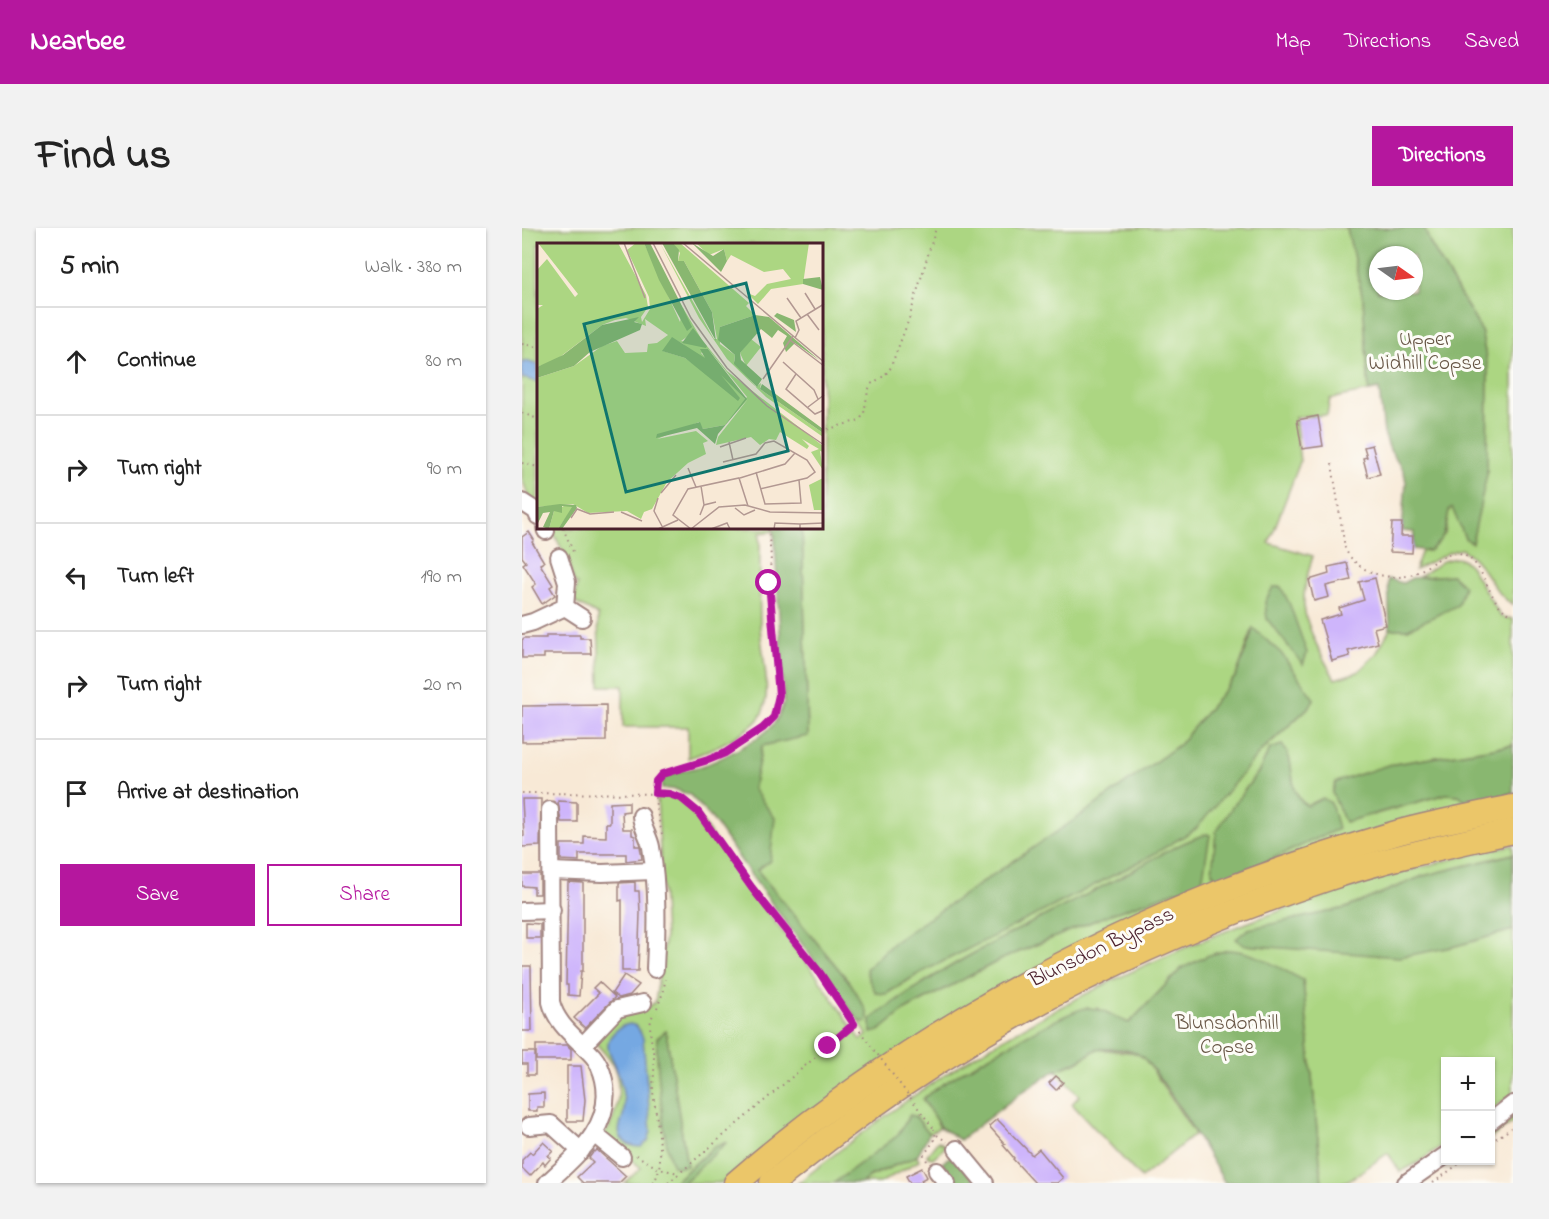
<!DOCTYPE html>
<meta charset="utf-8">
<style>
:root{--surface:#fff;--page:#f2f2f2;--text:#222;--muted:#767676;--line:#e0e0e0;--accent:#b5179e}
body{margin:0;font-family:"Indie Flower",sans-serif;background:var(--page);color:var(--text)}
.controls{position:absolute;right:18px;bottom:18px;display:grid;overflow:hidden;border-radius:0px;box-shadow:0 2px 4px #0004}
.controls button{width:54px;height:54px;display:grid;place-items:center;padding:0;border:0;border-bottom:2px solid var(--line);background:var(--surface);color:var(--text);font:30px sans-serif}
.compass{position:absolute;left:847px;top:18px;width:54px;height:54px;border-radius:50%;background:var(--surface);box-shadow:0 2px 4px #0004;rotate:104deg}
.stop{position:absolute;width:18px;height:18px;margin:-14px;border:4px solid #b5179e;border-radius:50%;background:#fff}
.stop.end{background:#b5179e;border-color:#fff;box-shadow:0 2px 6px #0008}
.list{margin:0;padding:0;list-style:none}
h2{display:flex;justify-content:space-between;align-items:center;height:78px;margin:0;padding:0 24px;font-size:26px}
h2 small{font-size:20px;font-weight:400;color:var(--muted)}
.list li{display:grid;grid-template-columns:39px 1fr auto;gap:18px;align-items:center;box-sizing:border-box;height:108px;padding:0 24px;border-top:2px solid var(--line)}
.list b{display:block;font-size:22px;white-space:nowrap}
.list em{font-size:20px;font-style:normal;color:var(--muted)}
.actions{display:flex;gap:12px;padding:18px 24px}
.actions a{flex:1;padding:14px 0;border:2px solid var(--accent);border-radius:0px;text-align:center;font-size:21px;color:var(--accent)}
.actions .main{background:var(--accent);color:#fff}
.icon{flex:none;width:33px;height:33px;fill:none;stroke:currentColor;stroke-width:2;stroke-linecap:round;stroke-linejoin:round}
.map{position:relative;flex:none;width:991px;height:955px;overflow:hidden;border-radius:0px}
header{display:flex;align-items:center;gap:36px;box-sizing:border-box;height:84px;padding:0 30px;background:var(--accent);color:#fff}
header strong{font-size:28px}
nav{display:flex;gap:33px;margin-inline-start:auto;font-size:21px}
.intro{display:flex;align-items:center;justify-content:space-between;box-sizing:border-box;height:144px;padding:0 36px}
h1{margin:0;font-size:42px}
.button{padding:15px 27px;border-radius:0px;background:var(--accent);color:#fff;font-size:21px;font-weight:700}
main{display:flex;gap:36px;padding:0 36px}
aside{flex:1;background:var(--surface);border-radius:0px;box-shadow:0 2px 4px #0004}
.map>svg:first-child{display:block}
.green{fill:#acd682;stroke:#7b7a56;stroke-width:1.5;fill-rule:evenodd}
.forest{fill:#89b770;stroke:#6a6b4e;stroke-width:1.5;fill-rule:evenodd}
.water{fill:#75a8e2;stroke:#606486;stroke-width:1.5}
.building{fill:#ceb5fb}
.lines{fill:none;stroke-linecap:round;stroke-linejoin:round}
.minor-casing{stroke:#a18480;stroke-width:20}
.highway-casing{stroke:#a18480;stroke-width:27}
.path{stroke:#a18480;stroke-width:2;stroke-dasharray:1.5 4.5;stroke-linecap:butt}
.minor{stroke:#fff;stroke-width:16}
.highway{stroke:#ebc669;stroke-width:24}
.path-bridge{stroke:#a18480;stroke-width:2;stroke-dasharray:1.5 4.5;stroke-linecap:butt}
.route{stroke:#b5179e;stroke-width:8}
.labels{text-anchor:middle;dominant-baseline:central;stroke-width:6;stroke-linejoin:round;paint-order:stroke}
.park-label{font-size:21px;fill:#675645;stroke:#fdfcf7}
.street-label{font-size:21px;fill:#4a1f2b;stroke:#fdfcf7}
.inset-road{fill:none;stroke:#b29892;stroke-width:1.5}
.view{fill:#0f766e;fill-opacity:0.15;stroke:#0f766e;stroke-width:3}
.inset-edge{fill:none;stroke:#4a1f2b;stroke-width:3}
</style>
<header>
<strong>Nearbee</strong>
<nav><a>Map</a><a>Directions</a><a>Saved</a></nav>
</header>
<div class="intro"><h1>Find us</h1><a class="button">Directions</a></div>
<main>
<aside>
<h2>5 min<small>Walk · 380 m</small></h2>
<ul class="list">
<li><svg class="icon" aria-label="ahead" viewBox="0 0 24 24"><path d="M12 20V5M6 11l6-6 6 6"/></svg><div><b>Continue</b></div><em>80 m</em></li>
<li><svg class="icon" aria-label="right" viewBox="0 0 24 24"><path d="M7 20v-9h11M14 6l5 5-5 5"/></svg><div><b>Turn right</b></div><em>90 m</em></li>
<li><svg class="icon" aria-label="left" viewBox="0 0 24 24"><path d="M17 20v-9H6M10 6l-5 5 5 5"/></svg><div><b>Turn left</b></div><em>190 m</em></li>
<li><svg class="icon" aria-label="right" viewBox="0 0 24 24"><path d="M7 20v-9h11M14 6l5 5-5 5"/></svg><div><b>Turn right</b></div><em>20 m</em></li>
<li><svg class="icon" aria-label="arrive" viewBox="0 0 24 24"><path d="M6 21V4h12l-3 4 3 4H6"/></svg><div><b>Arrive at destination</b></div></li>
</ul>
<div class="actions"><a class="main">Save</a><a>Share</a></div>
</aside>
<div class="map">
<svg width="991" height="955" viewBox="0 0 991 955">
<rect width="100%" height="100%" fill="#fdfcf7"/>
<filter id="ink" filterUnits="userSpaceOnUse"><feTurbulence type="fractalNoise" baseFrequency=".0167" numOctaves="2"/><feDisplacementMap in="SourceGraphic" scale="12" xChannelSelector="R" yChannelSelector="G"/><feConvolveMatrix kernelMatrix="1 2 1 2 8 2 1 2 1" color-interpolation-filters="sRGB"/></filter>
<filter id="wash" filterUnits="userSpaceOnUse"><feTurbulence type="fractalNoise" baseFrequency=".008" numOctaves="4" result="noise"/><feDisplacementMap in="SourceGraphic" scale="24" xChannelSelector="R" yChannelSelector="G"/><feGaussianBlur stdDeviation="1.35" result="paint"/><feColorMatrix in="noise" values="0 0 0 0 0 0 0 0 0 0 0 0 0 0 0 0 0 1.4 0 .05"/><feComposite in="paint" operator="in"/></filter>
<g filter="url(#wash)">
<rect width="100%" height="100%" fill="#f8e9d6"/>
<!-- green -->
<g class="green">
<path d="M0 0H825L841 70 847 163 808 171 805 187 773 189 778 234 747 315 791 328C786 344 781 361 782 378 784 399 802 433 813 451L836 444 854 426 868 401H886L930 347 897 349 921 333 933 330 940 331 948 338 979 389 991 391V517L866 537 851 587 924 566 937 567 950 573 991 565V567L905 587 738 637 801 570 785 578C763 563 776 534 760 517L748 521 737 543 710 579 690 644 695 652 646 676 256 910 202 955H161L203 915 192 919 151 955H102L119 940 82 908C95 888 101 863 92 839 88 830 78 820 71 812L100 786 120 783 133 774 143 708 135 568 145 567 158 571 177 589 219 651 295 748 339 812 345 807 337 793 344 794 329 756 235 642 231 561 240 517 286 508 280 300H300V16H16V279L6 268 0 250ZM731 400 792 471 788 478 625 630 398 745 364 766 561 586 658 516 714 448ZM685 606 680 654 586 687 480 731 383 782 357 802 349 804V791C421 736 506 697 587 656 619 639 650 617 685 606ZM144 803 165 938 147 928 135 827V810Z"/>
<path d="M902 0H991V377C968 363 965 335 939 321L928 324 893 342 900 322 907 323 923 306 927 280H931L943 310 965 246 966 141 959 102 909 17Z"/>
<path d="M29 300H252V303L238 305C238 336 237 367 238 398 239 423 252 467 238 489 227 505 185 524 166 530V499H101V458H78L76 387 52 374 55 356 52 355 45 331Z"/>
<path d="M991 617V626L901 648 824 680 779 691 722 717 782 721 930 719 991 702V866L969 882V834H924L923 915 897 934 878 944 866 925 827 952 819 955H800L781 752 660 740 607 795 580 784 575 780 401 872 418 899 407 906 394 889 388 887 375 908 312 955H276C340 904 405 855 476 814 635 720 810 656 991 617Z"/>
<path d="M575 821 615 825 624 832 673 906 619 950 550 876 557 868 534 842 555 834Z"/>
<path d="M991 886V894L969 910V903Z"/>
<path d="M416 913 424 918 411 930 406 929 405 927Z"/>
<path d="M395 928 397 933 358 955H340L347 949Z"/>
</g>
<!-- forest -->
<g class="forest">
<path d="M825 0H902L909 17 959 102 966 141 965 246 950 315 943 310 930 280 927 281C924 301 924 310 907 323L891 321 892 304 880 303 884 254 882 244 868 222 862 205 857 161 847 163 841 70ZM856 27H892V63H856Z"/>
<path d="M252 300H280L286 508 240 518 231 561 253 590 248 633 235 642 329 756 345 784 346 791 344 794 337 793 231 650 191 592 168 567 155 562 140 560V550C152 543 166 542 180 538 196 533 238 511 249 499 256 492 259 483 262 474Z"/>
<path d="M930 347 942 358 936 377 886 401H868L866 351 881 355 890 350Z"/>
<path d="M751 359H759L768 377 785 425 781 437 745 391 743 374Z"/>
<path d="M731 400 759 425 792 471 788 478 739 523 674 601 625 630 526 681 398 745 364 766 354 765 346 750 344 741 372 714 561 586 658 516 714 448 728 411Z"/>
<path d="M760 517C776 534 763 563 785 578L801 570 809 575 816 601 739 636 695 652 690 644 694 604 710 579 737 543 748 521Z"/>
<path d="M991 517V565C976 568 948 580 937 567L924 566 823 594 810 565 814 554 866 537Z"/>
<path d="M685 606 688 607 680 654 586 687 480 731 383 782 357 803 349 805V791C421 736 506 697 587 655 619 639 650 617 685 606Z"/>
<path d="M991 626V702L930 719 877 729 722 717 714 711 726 701 824 680 901 648Z"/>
<path d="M706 722C732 722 758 741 781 752L800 955H703C690 933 634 835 616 826 605 820 587 821 575 821L555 834 534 842 500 864 438 912 418 899 401 871C414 856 547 781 565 780 579 779 594 790 607 795L660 740 687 727Z"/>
<path d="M144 803 165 938 158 939 151 938C142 925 134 829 135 810Z"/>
<path d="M388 887 394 889 407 906 395 928 348 948 340 955H312L375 908Z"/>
<path d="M205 914 161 955H151L192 919Z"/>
<path d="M429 928 455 955H437L420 935Z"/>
</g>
<!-- water -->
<g class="water">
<path d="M4 133 16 137V154L0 150V135Z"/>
<path d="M108 796 115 798 121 810 129 903 126 913 119 919C112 919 104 917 99 910 94 902 101 891 102 883 103 869 98 850 93 837 91 831 85 823 86 816 87 806 99 797 108 796Z"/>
</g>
<g id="blocks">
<!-- building -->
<g class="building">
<path d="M796 188 801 218 780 221 775 192Z"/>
<path d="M850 217 858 246 846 249 841 230 845 229 842 219Z"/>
<path d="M870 295H880L879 308H891L890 325 868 324Z"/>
<path d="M7 304 12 312 10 314 22 334 18 336 31 357 28 359 33 367 20 376 10 359 14 356 1 336 4 334 0 329V309Z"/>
<path d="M825 335 829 352 804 358 807 369 792 373 787 352 807 346 806 339Z"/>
<path d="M853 350 864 397 852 400 856 415 826 423 828 428 810 433 798 392 819 386 817 380 842 372 837 354Z"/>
<path d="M24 407H58V410H68L69 426H22V430H0V412L2 410H24Z"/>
<path d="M84 477V513L0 514V478Z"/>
<path d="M0 571H19L18 618 0 619V608H2Z"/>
<path d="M36 573 55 574V594H39Z"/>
<path d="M107 574V583L100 584 101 601H110V607L113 608V618H118L120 631 104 633V626H57V633L39 632V616H62V608L84 609V595H88V575Z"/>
<path d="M0 646H18V666H12V659L0 658Z"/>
<path d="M46 654 61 655V743H59L57 768 46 767V757H44Z"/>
<path d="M113 654V663H117L118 685 116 743H100V672L97 673V655Z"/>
<path d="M4 695 18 696V710H4Z"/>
<path d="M0 738H9L10 803H0Z"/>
<path d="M102 747 117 757 108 767 97 770 90 765Z"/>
<path d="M77 754 93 769 63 800 52 790 77 765 71 760Z"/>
<path d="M14 817H45L49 821V832H14Z"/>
<path d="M0 824H13V847H5V836H0Z"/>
<path d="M45 838H59L63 872 61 893H45Z"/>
<path d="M534 848 541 854 534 862 527 855Z"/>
<path d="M22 865V879H15V883H6V866Z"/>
<path d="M475 891 510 927 517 921 541 950 535 955H513L491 931 492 930 481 917 483 916 467 898Z"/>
<path d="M21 914 31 923 26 928 29 930 23 937 21 934 8 948 0 940V932L8 924 10 926Z"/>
<path d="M75 922 104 948 97 955H61L55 949 71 934 67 930 72 923 73 924Z"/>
<path d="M400 940 405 949 399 952 401 955H388L384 948Z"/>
</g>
</g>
</g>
<g filter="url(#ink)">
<use href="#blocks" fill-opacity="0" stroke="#a18480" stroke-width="1.5"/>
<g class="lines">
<defs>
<g id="minor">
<path d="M0 274 14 283 16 288"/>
<path d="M23 300 24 303"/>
<path d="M37 329 45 354 43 379 60 390"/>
<path d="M0 397 11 394 43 379"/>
<path d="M119 588C120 600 127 608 129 619 136 659 135 700 133 741"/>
<path d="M30 643 80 645 132 643"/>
<path d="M0 683 30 682"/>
<path d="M61 817 95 781 121 775"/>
<path d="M969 893 991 876"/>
<path d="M7 898 29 896 59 923"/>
<path d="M72 906 100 929"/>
<path d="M435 921 463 955"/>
<path d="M415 943 425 955"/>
<path d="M25 955C54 928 92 898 82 852 80 843 77 835 71 828 55 810 35 798 29 774L28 582"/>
<path d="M884 955 924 927"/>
</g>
<g id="highway">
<path d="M214 955C355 832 526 733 699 664 755 642 814 623 871 606 910 595 951 588 991 579"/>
<path d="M250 955C279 932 309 908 339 886 482 783 640 705 807 650 867 630 929 617 991 603"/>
</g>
</defs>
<!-- minor casing -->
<use href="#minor" class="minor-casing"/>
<!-- highway casing -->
<use href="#highway" class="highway-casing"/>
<!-- path -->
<g class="path">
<path d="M0 116 16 119"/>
<path d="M0 185 16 191"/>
<path d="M300 203 338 192 342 185 346 163 349 156 362 148 368 141 387 91 414 0"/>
<path d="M0 235 16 239"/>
<path d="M810 236 823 320C832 343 867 355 891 346 905 341 921 323 937 326 965 330 963 378 991 387"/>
<path d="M41 300 52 326"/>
<path d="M0 565 147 566 159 570 181 590 230 660 298 745 334 798"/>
<path d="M140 606C137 590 126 557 139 546 178 534 253 516 257 467L247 355 249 329 246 300"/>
<path d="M135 780 142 762 143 751"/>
<path d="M415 907 425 914"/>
<path d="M969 914 991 899"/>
<path d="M114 927 137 941 157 945"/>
<path d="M405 933 402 927 414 910 412 901"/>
<path d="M131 955C146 936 133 887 131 863 131 852 133 841 132 831 131 816 124 798 132 785"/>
<path d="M146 955 332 796"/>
<path d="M911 955 942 932"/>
</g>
<!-- minor -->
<use href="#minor" class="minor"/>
<!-- highway -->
<use href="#highway" class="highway"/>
<!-- path-bridge -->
<path class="path-bridge" d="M334 798 412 901"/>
</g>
</g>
<g class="lines" filter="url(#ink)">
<!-- route -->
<path class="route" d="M247 355 257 467 252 489 241 500 203 525 186 532 140 546 134 553 133 565 147 566 159 570 176 584 230 660 298 745 332 796 306 818"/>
</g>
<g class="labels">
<!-- park labels -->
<g class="park-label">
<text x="903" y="112">Upper<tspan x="903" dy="24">Widhill Copse</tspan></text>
<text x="705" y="796">Blunsdonhill<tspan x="705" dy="24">Copse</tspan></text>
</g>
<!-- street labels -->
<g class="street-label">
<text transform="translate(580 720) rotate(-26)">Blunsdon Bypass</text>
</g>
</g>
<!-- overview -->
<g transform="translate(15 15)">
<rect width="286" height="286" fill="#f8e9d6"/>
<path d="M1 0H81L109 52 111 64 104 74 105 79 113 66 112 54 90 7 99 0H107L143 79 146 65 165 97 154 91 144 98 170 103 190 128 286 203V209L283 208 286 227 274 209 282 206 265 196 272 203 270 206 243 189 239 197 232 196 223 202 214 194 179 202 181 194 211 156 188 182 166 186 162 179 120 196 159 188 171 198 166 200 169 211 151 220 130 239 115 266 107 269 104 276 90 268 51 270 36 261 0 264V135L37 123 65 103 80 98 88 110 110 109 111 101 120 100 131 92 108 76 109 83 89 75 78 77 65 82 19 117 0 124V66L6 62H0V27L10 16 38 54 41 51ZM135 95 146 101 203 155 148 115 126 108ZM171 106 210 154 208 156 164 110ZM123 0 177 96H180L175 69 147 18H141L143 10 136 0H143L212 60 209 63 218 72 183 84V101L198 112 197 118 219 144 224 140 223 146 286 190V194L229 154 190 116 162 75ZM159 0H272L266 41 234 46 221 61 210 50 218 53 230 41 254 36 246 26 227 29 194 12 190 18 187 6 172 12ZM214 96 224 104 209 123 203 110ZM286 235V267H277L272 242ZM29 262 36 264 21 286H12L17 268Z" fill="#acd682" fill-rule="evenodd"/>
<path d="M107 0H113L146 65 155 84 150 88 122 37ZM125 0H136L142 7 141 18H147L175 69 179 98ZM155 0 176 13 187 6 190 18 184 29ZM283 34 286 47 266 41V36ZM240 70 257 77 259 89 237 73ZM218 72 232 74 282 117 258 100 249 109 246 100 250 93 241 87 235 95 224 86 203 110 204 117 225 136 220 144 197 121 198 112 181 97 183 84ZM102 74 97 79 105 81 103 87 53 109 37 123 0 135V124L26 112 65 82ZM156 85 170 103 169 105 145 100ZM135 94 168 115 163 106H171L210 156 181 191 178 201 160 185 119 195 120 191 163 179 166 186 188 182 208 156 184 132 203 155 201 158 148 115 125 108ZM225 141 286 186V190L223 146ZM23 261 39 262 40 265 25 286H21L35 264 25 263V270L17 268 12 286 6 284 13 269 6 270 0 282V264Z" fill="#89b770"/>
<path class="inset-road" d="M87 0 108 55M116 0 154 75 190 125 230 163 287 202M146 0 287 119M268 50 278 66M250 55 264 75M270 71 282 87M258 95 262 87 259 78 287 61M253 97 287 123M246 119 277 147 281 156M259 131 249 146 278 171 287 167M226 136 256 93M271 164 287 152M192 199 196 217M183 204 209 195M186 219 219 211 228 200 237 198 270 217 278 229 270 235 223 246M151 225 159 244M219 229 228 261 264 260 262 237M203 235 248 221 258 210M164 243 167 262M124 250 139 232M121 255 117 268 126 285M198 265 207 272 218 267M84 269 105 278M163 272 167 262 179 259M34 275 40 266 53 271 77 269M121 286 141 277M154 286 136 272 151 246 202 235 211 263M154 286 182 264 208 262 233 269 287 270M174 286 190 280 193 286M237 286 238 280 263 281M263 286V281L287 280"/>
<path class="view" d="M209 40 251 208 89 249 47 81Z"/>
<rect width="286" height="286" class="inset-edge"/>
</g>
</svg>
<div class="controls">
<button>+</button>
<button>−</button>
</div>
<svg class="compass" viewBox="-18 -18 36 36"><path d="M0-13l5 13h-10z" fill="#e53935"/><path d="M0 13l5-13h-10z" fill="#767676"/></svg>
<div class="stop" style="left:247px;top:355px"></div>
<div class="stop end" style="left:306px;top:818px"></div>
</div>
</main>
